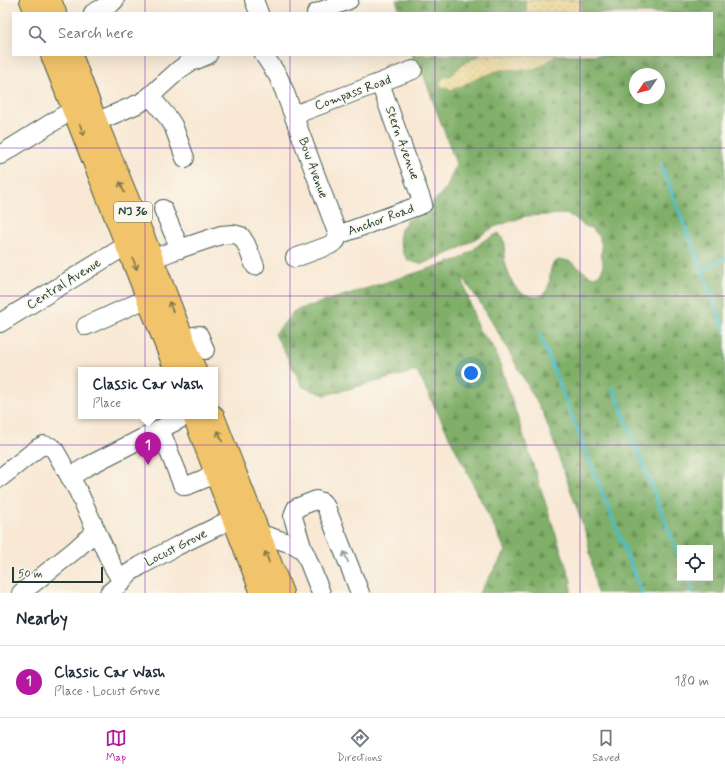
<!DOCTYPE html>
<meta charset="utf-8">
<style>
:root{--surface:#fff;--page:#f2f2f3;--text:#1f2937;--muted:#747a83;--line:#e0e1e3;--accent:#b5179e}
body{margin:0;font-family:Mynerve,sans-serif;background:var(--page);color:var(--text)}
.controls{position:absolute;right:12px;bottom:12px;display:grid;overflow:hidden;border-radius:0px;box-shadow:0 4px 16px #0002}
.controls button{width:36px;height:36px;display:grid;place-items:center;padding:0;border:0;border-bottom:1px solid var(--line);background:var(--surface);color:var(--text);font:20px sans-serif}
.compass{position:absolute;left:629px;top:68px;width:36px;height:36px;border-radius:50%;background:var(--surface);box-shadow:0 4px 16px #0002;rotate:235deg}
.scale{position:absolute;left:12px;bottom:10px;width:91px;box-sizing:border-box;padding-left:4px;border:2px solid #1f3d34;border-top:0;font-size:11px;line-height:14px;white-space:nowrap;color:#1f3d34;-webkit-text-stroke:3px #fbf7ec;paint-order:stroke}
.you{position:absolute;left:471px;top:373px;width:14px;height:14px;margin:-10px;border:3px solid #fff;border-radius:50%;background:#1a73e8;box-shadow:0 0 0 6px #1a73e833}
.badge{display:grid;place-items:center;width:26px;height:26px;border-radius:50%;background:var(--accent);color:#fff;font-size:13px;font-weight:700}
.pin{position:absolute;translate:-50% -33px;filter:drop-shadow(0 1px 2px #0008)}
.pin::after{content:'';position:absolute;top:21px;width:14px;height:12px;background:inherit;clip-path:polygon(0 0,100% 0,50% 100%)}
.popup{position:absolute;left:78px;top:367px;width:140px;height:52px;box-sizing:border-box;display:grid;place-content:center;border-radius:0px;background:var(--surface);filter:drop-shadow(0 1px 3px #0005);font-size:13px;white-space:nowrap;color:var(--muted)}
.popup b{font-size:15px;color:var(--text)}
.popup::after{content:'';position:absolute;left:50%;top:100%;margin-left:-8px;border:8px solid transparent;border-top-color:var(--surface)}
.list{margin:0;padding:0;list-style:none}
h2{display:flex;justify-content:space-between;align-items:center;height:52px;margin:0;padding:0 16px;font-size:17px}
h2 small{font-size:13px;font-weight:400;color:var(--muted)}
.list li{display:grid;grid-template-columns:26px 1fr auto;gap:12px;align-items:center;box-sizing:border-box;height:72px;padding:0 16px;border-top:1px solid var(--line)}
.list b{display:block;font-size:15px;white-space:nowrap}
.list p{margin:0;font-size:13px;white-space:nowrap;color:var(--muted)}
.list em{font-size:13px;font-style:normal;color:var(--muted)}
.icon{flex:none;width:22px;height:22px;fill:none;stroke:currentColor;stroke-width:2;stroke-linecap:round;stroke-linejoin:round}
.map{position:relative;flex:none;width:725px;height:593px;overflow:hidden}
.search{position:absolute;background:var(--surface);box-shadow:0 4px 16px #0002;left:12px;right:12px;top:12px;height:44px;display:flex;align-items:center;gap:10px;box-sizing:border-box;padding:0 14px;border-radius:0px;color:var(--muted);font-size:15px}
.sheet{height:124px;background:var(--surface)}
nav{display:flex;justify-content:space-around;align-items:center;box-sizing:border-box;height:56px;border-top:1px solid var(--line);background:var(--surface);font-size:11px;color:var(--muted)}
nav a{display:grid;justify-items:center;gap:2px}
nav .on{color:var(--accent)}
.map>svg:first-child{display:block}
.forest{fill:url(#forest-firs);stroke:#4f764e;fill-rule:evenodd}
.sand{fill:url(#sand-dots);stroke:#868c69}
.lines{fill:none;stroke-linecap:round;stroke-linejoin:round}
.stream{stroke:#4ebdc4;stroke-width:3.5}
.minor-casing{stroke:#40574c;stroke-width:20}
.highway-casing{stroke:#40574c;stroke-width:24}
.minor{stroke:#fff;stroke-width:18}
.highway{stroke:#f1c36a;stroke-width:22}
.oneway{stroke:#7d794c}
.oneway2{stroke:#8f9e9a}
.grid{fill:none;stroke:#7b2cbf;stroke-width:1;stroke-opacity:0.55}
.labels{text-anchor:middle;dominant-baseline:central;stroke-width:3;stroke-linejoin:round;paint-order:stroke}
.shield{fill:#fbf7ec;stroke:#61756b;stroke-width:1}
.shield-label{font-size:12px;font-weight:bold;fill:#1f3d34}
.street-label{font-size:13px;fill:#1f3d34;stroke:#fbf7ec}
</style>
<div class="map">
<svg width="725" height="593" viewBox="0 0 725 593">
<defs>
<pattern id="forest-firs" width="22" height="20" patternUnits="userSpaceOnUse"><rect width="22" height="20" fill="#7faf68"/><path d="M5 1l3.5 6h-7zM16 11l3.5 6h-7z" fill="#679056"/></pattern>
<pattern id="sand-dots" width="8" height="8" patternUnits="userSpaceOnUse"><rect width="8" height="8" fill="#eeda9e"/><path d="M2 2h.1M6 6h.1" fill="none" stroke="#ccbc89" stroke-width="1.8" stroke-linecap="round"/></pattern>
</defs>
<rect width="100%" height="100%" fill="#fbf7ec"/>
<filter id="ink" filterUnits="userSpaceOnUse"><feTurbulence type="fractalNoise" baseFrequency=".025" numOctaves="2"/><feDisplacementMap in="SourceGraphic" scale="8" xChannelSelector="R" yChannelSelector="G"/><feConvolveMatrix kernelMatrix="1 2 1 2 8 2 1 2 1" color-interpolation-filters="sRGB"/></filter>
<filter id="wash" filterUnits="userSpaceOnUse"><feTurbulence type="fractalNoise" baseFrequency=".012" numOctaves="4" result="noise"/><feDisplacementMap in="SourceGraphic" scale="16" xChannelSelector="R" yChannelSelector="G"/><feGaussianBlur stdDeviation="0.9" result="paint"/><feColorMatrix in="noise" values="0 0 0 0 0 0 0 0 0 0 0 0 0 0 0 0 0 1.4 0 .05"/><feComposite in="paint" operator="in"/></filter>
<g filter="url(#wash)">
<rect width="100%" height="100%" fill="#f8e8d4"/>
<!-- forest -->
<g class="forest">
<path d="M396 0H525L527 13H400Z"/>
<path d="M581 0H725V593H597L587 537 544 415 502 339 481 304 461 275 478 329 491 344 498 358 571 581V593H479L506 551 417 371 325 395 303 387 275 334 294 311 460 259 473 250 483 241 499 233 505 243C505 247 504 251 504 255 505 266 511 284 519 291 521 293 525 294 527 295 533 297 539 298 544 293 555 285 544 263 560 260 573 258 582 274 594 277L599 275 603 268V261L601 255 602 248 601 242 598 235 591 228 583 225 574 217 566 214 526 216 494 227 457 250 424 263H416L408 260 403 253 399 240 401 229 407 221 426 210 447 187 456 164 424 76 412 55H480L462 65 451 76 444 77 483 76 500 70 530 69 540 67 557 55H712V13H580ZM635 74H659V98H635ZM680 548H710V578H680Z"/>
</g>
<!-- sand -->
<g class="sand">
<path d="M525 0H581L580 13H527Z"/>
<path d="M480 55H557L540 67 530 69 500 70 483 76 452 90 442 87 439 83 444 77 451 76 462 65Z"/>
</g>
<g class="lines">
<!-- stream -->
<g class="stream">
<path d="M661 165 725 330"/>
<path d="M701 269 725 259"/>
<path d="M540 335 642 593"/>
<path d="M613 387 680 559"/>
<path d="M688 578 693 593"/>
</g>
</g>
</g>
<g filter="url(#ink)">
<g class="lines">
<defs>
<g id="minor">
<path d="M254 0 259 13"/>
<path d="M93 13 112 3 115 0"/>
<path d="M316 13 349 0"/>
<path d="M264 55 278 76 284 90 338 235 336 241 330 245 295 258"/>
<path d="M150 96 169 119 173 125 185 158"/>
<path d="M294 115 413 70"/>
<path d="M96 122 140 103 150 96 180 69 189 63 208 55"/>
<path d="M0 155 74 109"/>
<path d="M163 209 180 249"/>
<path d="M338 235 423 204 380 83"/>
<path d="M152 259 173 251 221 235 233 234 241 236 246 244 255 266"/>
<path d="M0 323 127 245"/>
<path d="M86 326 148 298"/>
<path d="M182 338 199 335 205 350"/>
<path d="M160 429 182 484 185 486 189 485 216 474"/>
<path d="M70 477 86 467 186 416"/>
<path d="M0 478 38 448 44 445 51 447 54 449 78 491 112 565 122 582"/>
<path d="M258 533 295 545 303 550 306 555 321 593"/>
<path d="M303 550 293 517 294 513 296 508 316 500 322 502 326 507 360 593"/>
<path d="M21 593 75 550 96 531"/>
<path d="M109 593 122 582 129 573 140 566 177 546 216 527 233 518"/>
</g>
<g id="highway">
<path d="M31 0 36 13"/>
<path d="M50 0 55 13"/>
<path d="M52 55 176 370"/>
<path d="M71 55 96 122 145 241 195 370"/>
<path d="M194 416 262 593"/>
<path d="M213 416 282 593"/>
</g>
</defs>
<!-- minor casing -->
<use href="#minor" class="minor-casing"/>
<!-- highway casing -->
<use href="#highway" class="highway-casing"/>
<!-- minor -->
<use href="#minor" class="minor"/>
<!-- highway -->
<use href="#highway" class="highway"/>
</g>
<!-- one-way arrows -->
<defs><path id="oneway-shaft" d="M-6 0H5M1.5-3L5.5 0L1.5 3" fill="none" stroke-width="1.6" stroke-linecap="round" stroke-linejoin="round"/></defs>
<g class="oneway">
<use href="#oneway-shaft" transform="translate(82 130) rotate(69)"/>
<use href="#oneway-shaft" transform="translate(122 187) rotate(-112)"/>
<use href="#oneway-shaft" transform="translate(135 264) rotate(69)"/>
<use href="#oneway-shaft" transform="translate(171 307) rotate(-111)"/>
<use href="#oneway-shaft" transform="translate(220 436) rotate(-111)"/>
<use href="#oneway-shaft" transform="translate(267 557) rotate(-111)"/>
</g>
<use class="oneway2" href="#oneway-shaft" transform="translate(346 557) rotate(-111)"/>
</g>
<!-- grid -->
<path class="grid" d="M145 0V13M290 0V13M435 0V13M580 0V13M145 55V593M290 55V593M435 55V593M580 55V593M0 148H725M0 296H725M0 445H725"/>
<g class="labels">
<!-- shield labels -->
<rect class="shield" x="114" y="202" width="38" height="20" rx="3"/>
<g class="shield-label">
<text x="133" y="212">NJ 36</text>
</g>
<!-- street labels -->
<g class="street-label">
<text transform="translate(353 93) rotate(-20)">Compass Road</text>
<text transform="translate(402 143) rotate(70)">Stern Avenue</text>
<text transform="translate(313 168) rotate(70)">Bow Avenue</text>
<text transform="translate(381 220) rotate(-20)">Anchor Road</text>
<text transform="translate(64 284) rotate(-32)">Central Avenue</text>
<text transform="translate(176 548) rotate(-27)">Locust Grove</text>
</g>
</g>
</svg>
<div class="controls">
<button><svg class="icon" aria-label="locate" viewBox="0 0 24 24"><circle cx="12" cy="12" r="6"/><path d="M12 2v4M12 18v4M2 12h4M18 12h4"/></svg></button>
</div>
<svg class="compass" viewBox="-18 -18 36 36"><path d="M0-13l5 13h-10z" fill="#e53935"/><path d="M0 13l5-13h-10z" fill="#747a83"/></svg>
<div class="scale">50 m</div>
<div class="you"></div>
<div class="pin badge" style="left:148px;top:465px">1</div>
<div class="popup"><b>Classic Car Wash</b>Place</div>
<div class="search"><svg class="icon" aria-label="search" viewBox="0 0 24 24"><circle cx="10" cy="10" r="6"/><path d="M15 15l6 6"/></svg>Search here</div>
</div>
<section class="sheet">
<h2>Nearby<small></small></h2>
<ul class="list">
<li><span class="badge">1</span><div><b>Classic Car Wash</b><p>Place · Locust Grove</p></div><em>180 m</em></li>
</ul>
</section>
<nav>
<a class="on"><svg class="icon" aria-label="map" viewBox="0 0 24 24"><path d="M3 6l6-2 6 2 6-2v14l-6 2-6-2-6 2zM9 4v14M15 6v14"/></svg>Map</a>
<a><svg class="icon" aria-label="directions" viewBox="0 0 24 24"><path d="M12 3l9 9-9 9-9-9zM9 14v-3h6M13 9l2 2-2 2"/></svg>Directions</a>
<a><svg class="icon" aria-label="saved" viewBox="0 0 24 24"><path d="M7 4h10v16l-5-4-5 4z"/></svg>Saved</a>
</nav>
